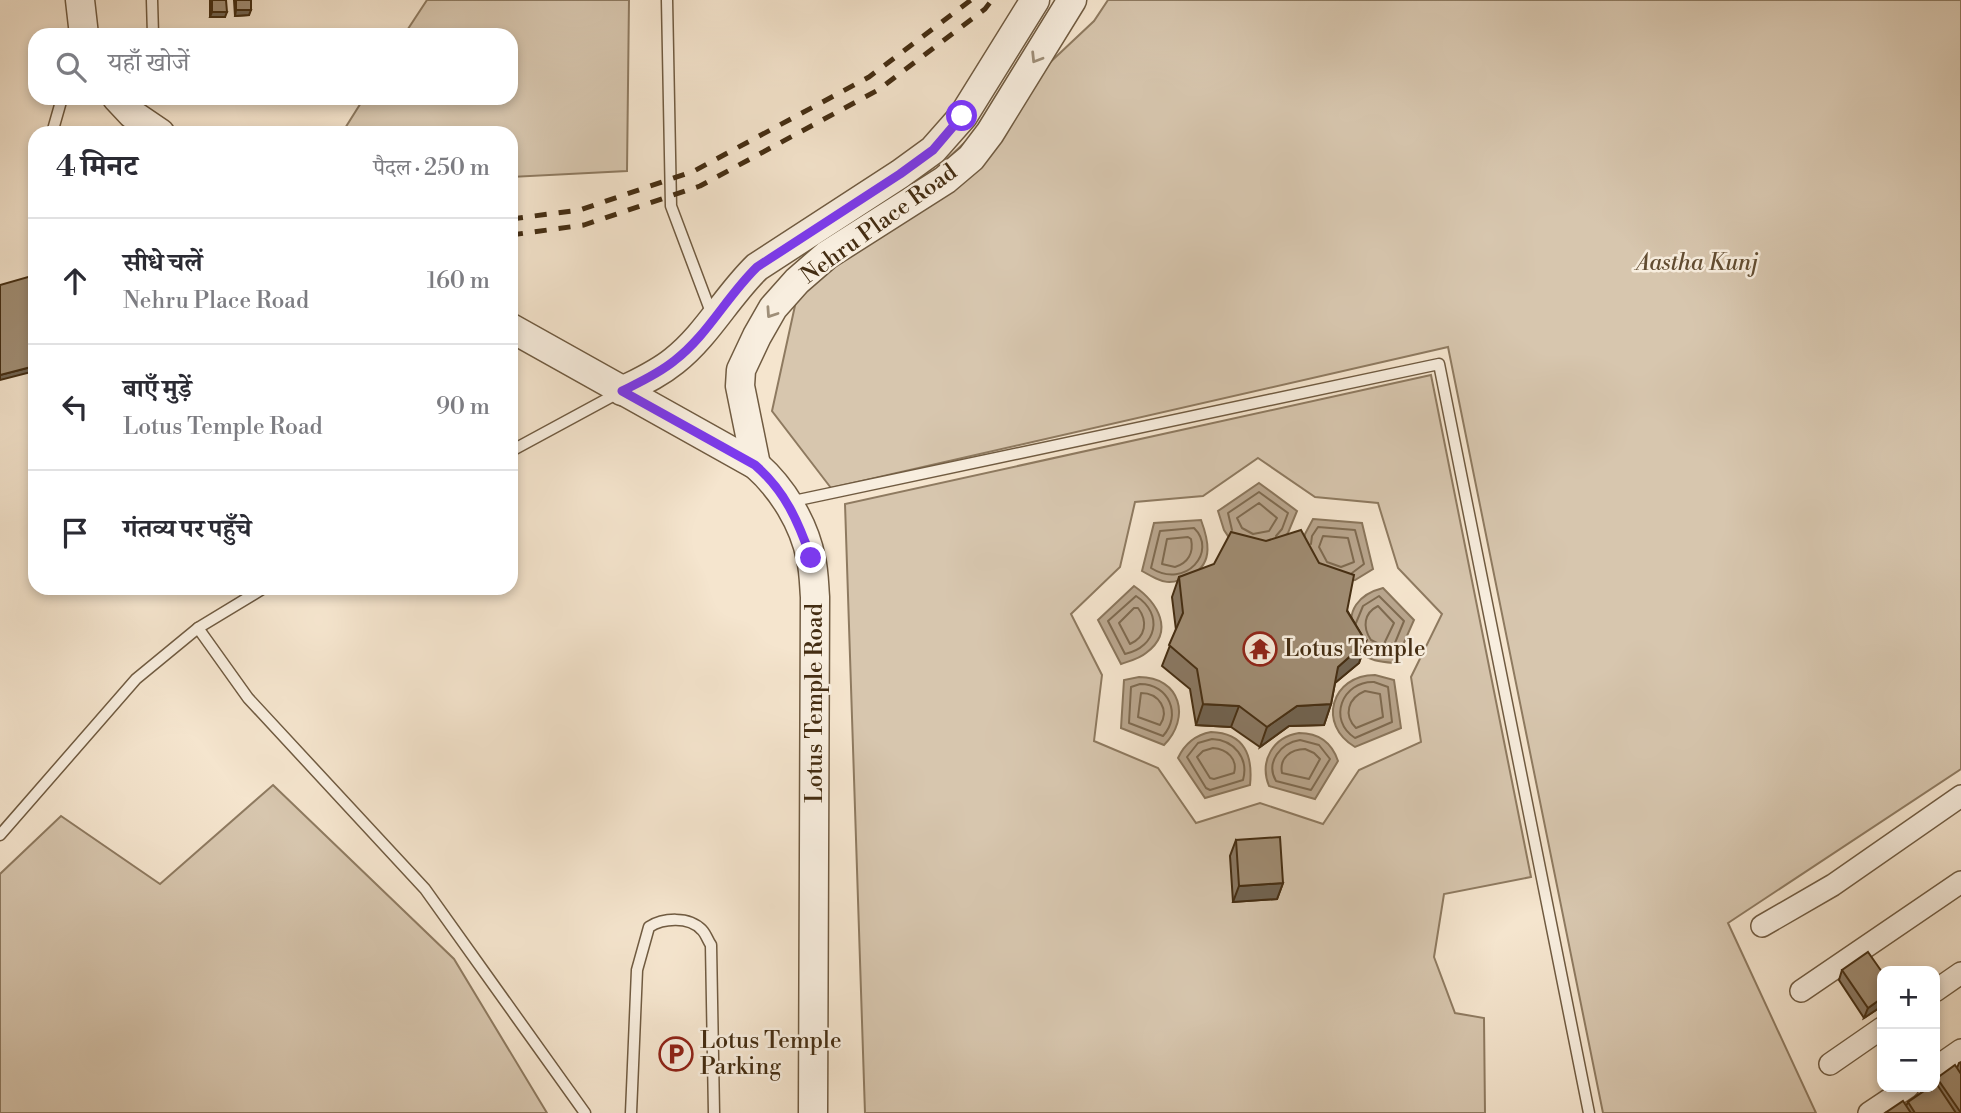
<!DOCTYPE html>
<html lang="hi">
<meta charset="utf-8">
<style>
:root{--surface:#fff;--page:#f2f2f3;--text:#2b2b33;--muted:#7c7c81;--line:#e1e1e2}
body{margin:0;font-family:"Libre Bodoni","Noto Serif Devanagari",serif;background:var(--page);color:var(--text)}
.controls{position:absolute;right:21px;bottom:21px;display:grid;overflow:hidden;border-radius:14px;box-shadow:0 4px 10px #0003}
.controls button{width:63px;height:63px;display:grid;place-items:center;padding:0;border:0;border-bottom:2px solid var(--line);background:var(--surface);color:var(--text);font:35px sans-serif}
.stop{position:absolute;width:21px;height:21px;margin:-16px;border:5px solid #7c3aed;border-radius:50%;background:#fff}
.stop.end{background:#7c3aed;border-color:#fff;box-shadow:0 2px 7px #0008}
.list{margin:0;padding:0;list-style:none}
h2{display:flex;justify-content:space-between;align-items:center;height:91px;margin:0;padding:0 28px;font-size:30px}
h2 small{font-size:23px;font-weight:400;color:var(--muted)}
.list li{display:grid;grid-template-columns:46px 1fr auto;gap:21px;align-items:center;box-sizing:border-box;height:126px;padding:0 28px;border-top:2px solid var(--line)}
.list b{display:block;font-size:26px;white-space:nowrap}
.list p{margin:0;font-size:23px;white-space:nowrap;color:var(--muted)}
.list em{font-size:23px;font-style:normal;color:var(--muted)}
.icon{flex:none;width:38px;height:38px;fill:none;stroke:currentColor;stroke-width:2;stroke-linecap:round;stroke-linejoin:round}
.map{position:relative;flex:none;width:1961px;height:1113px;overflow:hidden}
.search{position:absolute;background:var(--surface);box-shadow:0 4px 10px #0003;left:28px;top:28px;width:490px;height:77px;display:flex;align-items:center;gap:18px;box-sizing:border-box;padding:0 24px;border-radius:21px;color:var(--muted);font-size:26px}
.panel{position:absolute;background:var(--surface);box-shadow:0 4px 10px #0003;left:28px;top:126px;width:490px;height:469px;border-radius:21px}
.map>svg:first-child{display:block}
.green{fill:#d7c6ae;stroke:#8e7a60;stroke-width:2;fill-rule:evenodd}
.water{fill:#b9a68e;stroke:#8a765c;stroke-width:2}
.lines{fill:none;stroke-linecap:round;stroke-linejoin:round}
.shore{stroke:#7e6a50;stroke-width:2}
.service-casing{stroke:#705b41;stroke-width:13}
.minor-casing{stroke:#705b41;stroke-width:24}
.tertiary-casing{stroke:#705b41;stroke-width:31}
.service{stroke:#f8eedf;stroke-width:10}
.minor{stroke:#f8eedf;stroke-width:21}
.tertiary{stroke:#f8eedf;stroke-width:28}
.rail{stroke:#442d12;stroke-width:5;stroke-dasharray:12 12;stroke-linecap:butt}
.wall{fill:#8a7964;stroke:#442d12;stroke-width:2}
.shaded-wall{fill:#706351;stroke:#442d12;stroke-width:2}
.building{fill:#a08d74;stroke:#442d12;stroke-width:2}
.oneway{stroke:#9e8e78}
.route{stroke:#7c3aed;stroke-width:9}
.labels{text-anchor:middle;dominant-baseline:central;stroke-width:5;stroke-linejoin:round;paint-order:stroke}
.street-label{font-size:23px;fill:#442d12;stroke:#f8eedf}
.park-label{font-size:23px;font-style:italic;fill:#614c31;stroke:#f8eedf}
.poi-label{font-size:23px;fill:#442d12;stroke:#f8eedf;text-anchor:start}
</style>
<div class="map">
<svg width="1961" height="1113" viewBox="0 0 1961 1113">
<rect width="100%" height="100%" fill="#f5e5ce"/>
<filter id="stains"><feTurbulence type="fractalNoise" baseFrequency=".00286" numOctaves="4"/><feColorMatrix values="0 0 0 0 .2 0 0 0 0 .09 0 0 0 0 .02 0 0 0 .5 -.17"/></filter>
<radialGradient id="worn" r=".72"><stop offset=".6" stop-color="#630" stop-opacity="0"/><stop offset="1" stop-color="#630" stop-opacity=".3"/></radialGradient>
<!-- green -->
<g class="green">
<path d="M427 0H629L627 171 511 177V133H342L364 98H511V35H404Z"/>
<path d="M1108 0H1961V769L1728 923 1816 1113H1603L1448 347 831 488 772 411 796 301 1094 21Z"/>
<path d="M1431 375 1531 877 1444 894 1434 957 1455 1013 1484 1018 1485 1113H865L845 504ZM1258 458 1315 497 1378 503 1398 568 1442 614 1411 677 1421 742 1359 770 1323 824 1260 803 1196 823 1158 768 1094 741 1102 675 1071 614 1120 567 1135 502 1203 496Z"/>
<path d="M273 785 454 959 547 1113H0V874L61 816 160 884Z"/>
</g>
<!-- water -->
<g class="water">
<path d="M1259 483 1297 511 1288 533 1278 544 1230 539 1224 530 1218 511Z"/>
<path d="M1313 519 1362 523 1373 569 1355 580 1333 582 1304 544 1305 534Z"/>
<path d="M1201 520C1208 539 1214 562 1193 574 1170 587 1163 583 1142 571L1154 523Z"/>
<path d="M1134 586C1157 602 1176 631 1146 653 1139 659 1129 661 1121 664L1098 620Z"/>
<path d="M1383 588 1414 620 1395 663C1383 662 1367 661 1359 651 1357 647 1355 640 1354 635 1345 611 1359 594 1383 588Z"/>
<path d="M1375 675 1394 680 1401 728 1355 747C1317 725 1331 675 1375 675Z"/>
<path d="M1139 677C1181 677 1191 718 1164 745L1121 728 1124 680Z"/>
<path d="M1211 732C1245 733 1253 756 1250 785L1205 798 1178 758C1185 743 1195 735 1211 732Z"/>
<path d="M1299 733C1319 733 1332 743 1338 761L1315 799 1269 786C1259 761 1273 737 1299 733Z"/>
</g>
<g class="lines">
<!-- shore -->
<g class="shore">
<path d="M1259 503 1277 518 1269 531 1253 534 1242 528 1237 518Z"/>
<path d="M1194 528C1218 551 1186 590 1151 568L1160 531Z"/>
<path d="M1232 530 1228 513 1259 492 1288 513 1282 529 1276 536"/>
<path d="M1323 536 1348 538 1354 562 1341 567 1327 562 1319 547Z"/>
<path d="M1188 537 1191 539C1194 553 1188 563 1175 567L1162 564 1167 539Z"/>
<path d="M1311 544 1312 536 1318 527 1355 530 1364 564 1352 573"/>
<path d="M1136 596C1164 614 1157 647 1125 654L1108 621Z"/>
<path d="M1378 606 1394 623 1383 646 1371 640C1362 627 1364 613 1378 606Z"/>
<path d="M1134 608H1138C1148 621 1146 637 1130 644L1119 623Z"/>
<path d="M1356 623 1363 606 1379 596 1404 621 1390 655 1375 653 1366 647"/>
<path d="M1374 682 1388 687 1392 722 1355 738C1327 720 1342 681 1374 682Z"/>
<path d="M1140 684C1169 684 1182 715 1163 736L1129 723 1131 687Z"/>
<path d="M1365 691 1380 694 1383 717 1356 728C1343 715 1348 698 1365 691Z"/>
<path d="M1141 693C1159 693 1170 710 1160 725L1138 717Z"/>
<path d="M1212 739C1234 740 1249 758 1243 780L1210 790 1206 788 1187 757 1198 743Z"/>
<path d="M1300 740 1319 745 1330 759 1311 790 1276 781C1265 762 1281 743 1300 740Z"/>
<path d="M1213 748C1227 749 1238 759 1234 773L1214 779 1210 778 1197 757 1203 751Z"/>
<path d="M1305 749 1314 753 1320 759 1309 779 1282 773C1279 758 1291 749 1305 749Z"/>
</g>
<defs>
<g id="service">
<path d="M152 0 153 35"/>
<path d="M667 0 671 206 712 315"/>
<path d="M52 133 62 98"/>
<path d="M511 451 620 392"/>
<path d="M789 502 1439 364 1589 1113"/>
<path d="M198 628 248 698 425 889 585 1113"/>
<path d="M0 835 136 679 198 628 264 588"/>
<path d="M631 1113 637 970 649 927C663 918 689 916 702 930 706 934 708 941 711 945L714 1113"/>
</g>
<g id="minor">
<path d="M1762 926 1833 885 1961 796"/>
<path d="M1801 991 1961 882"/>
<path d="M1935 991 1961 973"/>
<path d="M1830 1064 1882 1028"/>
<path d="M1935 1068 1961 1050"/>
<path d="M1869 1113 1908 1087"/>
</g>
<g id="tertiary">
<path d="M80 0 84 35"/>
<path d="M117 98 132 114 160 133"/>
<path d="M511 328 756 465C782 488 804 523 811 559 814 571 814 585 815 597L813 1113"/>
<path d="M622 391C640 382 658 374 674 361 707 335 727 296 757 267L900 174 933 150 963 116 1035 0"/>
<path d="M756 465 740 386 741 370 757 336 773 308 797 281 827 255 945 180 971 158 990 133 1072 0"/>
</g>
</defs>
<!-- service casing -->
<use href="#service" class="service-casing"/>
<!-- minor casing -->
<use href="#minor" class="minor-casing"/>
<!-- tertiary casing -->
<use href="#tertiary" class="tertiary-casing"/>
<!-- service -->
<use href="#service" class="service"/>
<!-- minor -->
<use href="#minor" class="minor"/>
<!-- tertiary -->
<use href="#tertiary" class="tertiary"/>
<!-- rail -->
<g class="rail">
<path d="M511 219 580 210 694 171 869 77 971 0"/>
<path d="M511 235 584 225 700 186 878 90 985 9 992 0"/>
</g>
</g>
<!-- wall -->
<g class="wall">
<path d="M210 0H226L225 17H210Z"/>
<path d="M234 0H251L249 15 235 16Z"/>
<path d="M1319 563 1366 642 1359 663 1335 683 1331 704 1324 725 1289 726 1260 747 1231 727 1196 725 1190 689 1162 666 1176 630 1172 597 1179 577Z"/>
<path d="M1236 840 1283 883 1277 899 1233 902 1230 856Z"/>
<path d="M1842 970 1882 972V1006L1864 1018 1839 980Z"/>
<path d="M1961 1062V1113H1885L1906 1106 1908 1102 1935 1083 1937 1078 1957 1068 1959 1063Z"/>
</g>
<!-- shaded-wall -->
<g class="shaded-wall">
<path d="M236 10H251L249 15 235 16Z"/>
<path d="M212 12H227L225 17H210Z"/>
<path d="M35 366V371L0 380V375Z"/>
<path d="M1366 642 1359 663 1330 687 1338 667Z"/>
<path d="M1203 704 1239 706 1231 727 1196 725Z"/>
<path d="M1331 704 1324 725 1289 726 1260 747 1267 727 1297 706Z"/>
<path d="M1283 883 1277 899 1233 902 1239 886Z"/>
<path d="M1882 998V1006L1864 1018 1868 1008Z"/>
</g>
<!-- building -->
<g class="building">
<path d="M212 0H226L227 12H212Z"/>
<rect x="236" y="0" width="15" height="10"/>
<path d="M35 275V366L0 375V285Z"/>
<path d="M1301 530 1319 563 1354 575 1347 611 1366 642 1338 667 1331 704 1297 706 1267 727 1239 706 1203 704 1197 669 1169 645 1183 613 1179 577 1214 564 1231 532 1266 541Z"/>
<path d="M1280 837 1283 883 1239 886 1236 840Z"/>
<path d="M1868 952 1882 972V998L1868 1008 1842 970Z"/>
<path d="M1955 1065 1961 1074V1113L1937 1078Z"/>
<path d="M1936 1083 1956 1113H1915L1908 1102 1930 1087H1935Z"/>
<path d="M1903 1101 1911 1113H1885Z"/>
</g>
<!-- one-way arrows -->
<defs><path id="oneway-chevron" d="M-2-3.5L2.5 0L-2 3.5" fill="none" stroke-width="1.6" stroke-linecap="round" stroke-linejoin="round" transform="scale(1.75)"/></defs>
<g class="oneway">
<use href="#oneway-chevron" transform="translate(1036 58) rotate(122)"/>
<use href="#oneway-chevron" transform="translate(771 313) rotate(124)"/>
</g>
<g class="lines">
<!-- route -->
<path class="route" d="M811 558C798 521 785 491 755 465L622 391C640 382 658 374 674 361 707 336 727 296 757 267L900 174 933 150 962 116"/>
</g>
<!-- icons -->
<defs>
<symbol id="temple-ring" viewBox="-11 -11 22 22"><circle r="9.5" fill="#f8eedf" stroke="#8f2418" stroke-width="1.5"/><path d="M0-6L5-2H3V0L6.5 2.5H4V6H1.5V3h-3V6H-4V2.5H-6.5L-3 0V-2H-5Z" fill="#8f2418"/></symbol>
<symbol id="parking-ring" viewBox="-11 -11 22 22"><circle r="9.5" fill="#f8eedf" stroke="#8f2418" stroke-width="1.5"/><path d="M-3.5-5.5H1a3.5 3.5 0 0 1 0 7H-1V5.5H-3.5ZM-1-3.4V-.6H.8a1.4 1.4 0 0 0 0-2.8Z" fill="#8f2418"/></symbol>
</defs>
<g fill-rule="evenodd">
<use href="#temple-ring" x="1241" y="630" width="38" height="38"/>
<use href="#parking-ring" x="657" y="1035" width="38" height="38"/>
</g>
<g class="labels">
<!-- street labels -->
<g class="street-label">
<text transform="translate(879 224) rotate(-36)">Nehru Place Road</text>
<text transform="translate(815 703) rotate(-90)">Lotus Temple Road</text>
</g>
<!-- park labels -->
<g class="park-label">
<text x="1697" y="263">Aastha Kunj</text>
</g>
<!-- poi labels -->
<g class="poi-label">
<text x="1284" y="649">Lotus Temple</text>
<text x="700" y="1041">Lotus Temple<tspan x="700" dy="26">Parking</tspan></text>
</g>
</g>
<rect width="100%" height="100%" filter="url(#stains)"/>
<rect width="100%" height="100%" fill="url(#worn)"/>
</svg>
<div class="controls">
<button>+</button>
<button>−</button>
</div>
<div class="stop" style="left:962px;top:116px"></div>
<div class="stop end" style="left:811px;top:558px"></div>
<div class="search"><svg class="icon" aria-label="search" viewBox="0 0 24 24"><circle cx="10" cy="10" r="6"/><path d="M15 15l6 6"/></svg>यहाँ खोजें</div>
<section class="panel">
<h2>4 मिनट<small>पैदल · 250 m</small></h2>
<ul class="list">
<li><svg class="icon" aria-label="ahead" viewBox="0 0 24 24"><path d="M12 20V5M6 11l6-6 6 6"/></svg><div><b>सीधे चलें</b><p>Nehru Place Road</p></div><em>160 m</em></li>
<li><svg class="icon" aria-label="left" viewBox="0 0 24 24"><path d="M17 20v-9H6M10 6l-5 5 5 5"/></svg><div><b>बाएँ मुड़ें</b><p>Lotus Temple Road</p></div><em>90 m</em></li>
<li><svg class="icon" aria-label="arrive" viewBox="0 0 24 24"><path d="M6 21V4h12l-3 4 3 4H6"/></svg><div><b>गंतव्य पर पहुँचे</b></div></li>
</ul>
</section>
</div>
